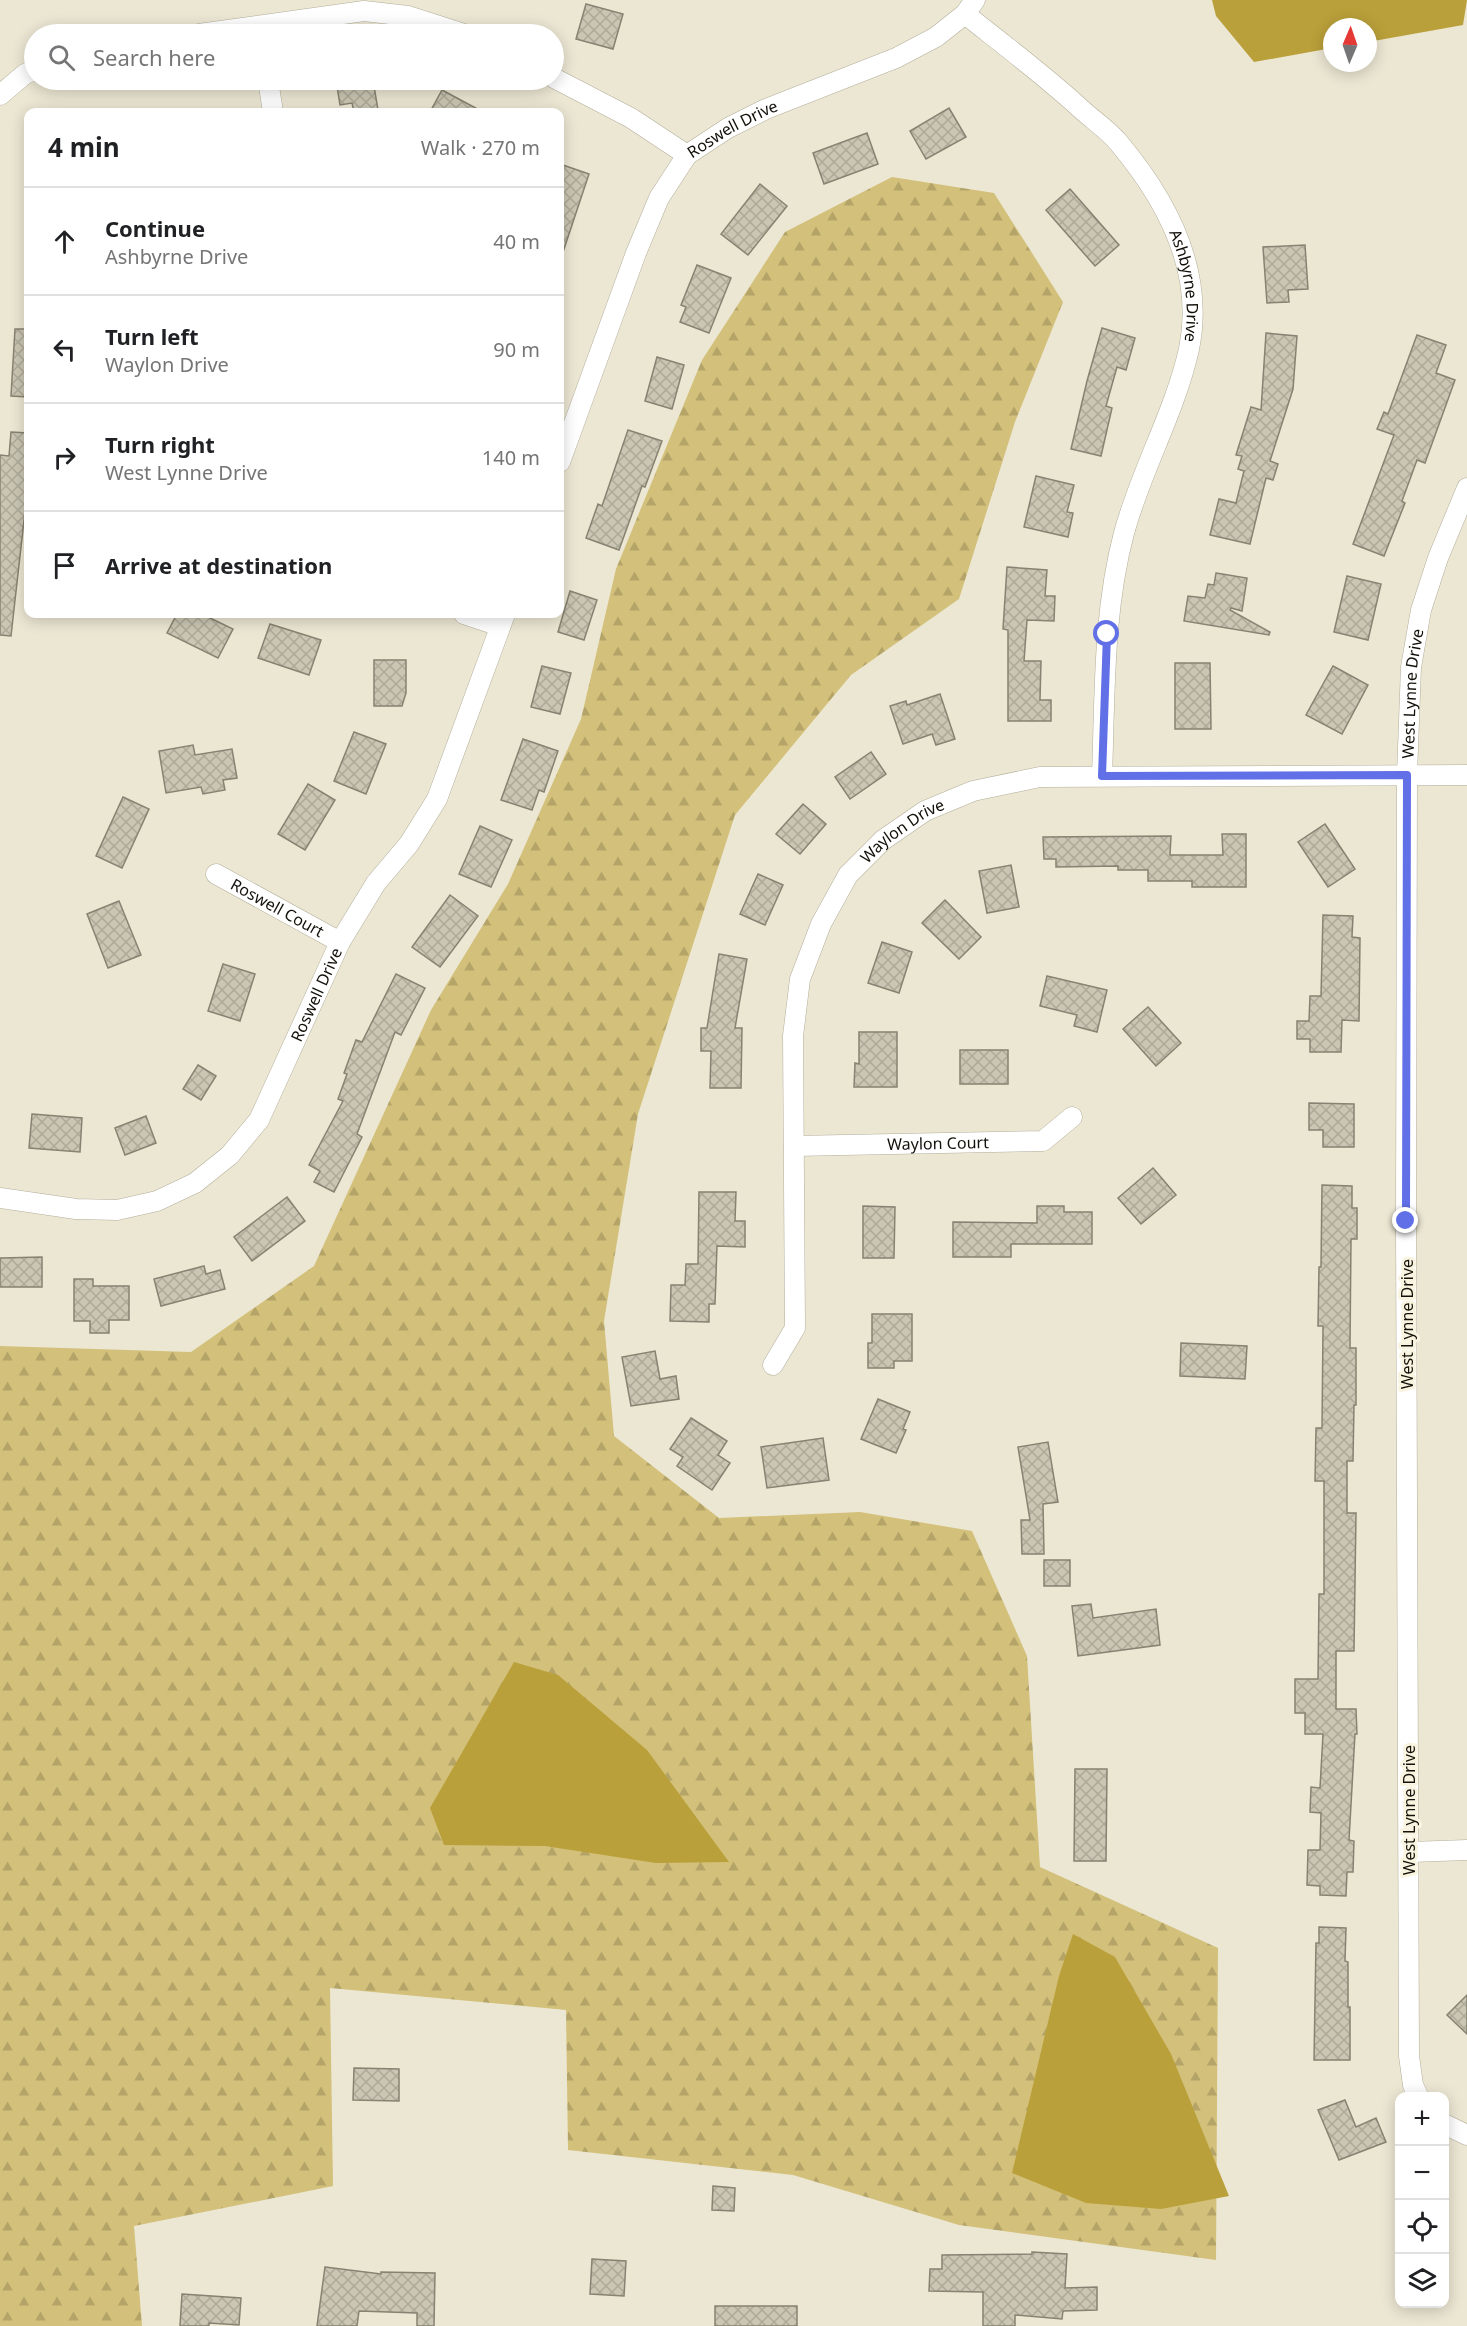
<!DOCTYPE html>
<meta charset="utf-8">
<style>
:root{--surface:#fff;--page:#f2f2f2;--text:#202124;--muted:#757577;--line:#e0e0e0}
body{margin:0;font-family:"Noto Sans",sans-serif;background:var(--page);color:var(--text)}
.controls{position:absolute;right:18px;bottom:18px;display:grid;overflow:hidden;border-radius:12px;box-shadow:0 3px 15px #0003}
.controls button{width:54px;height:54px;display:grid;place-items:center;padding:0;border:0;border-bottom:2px solid var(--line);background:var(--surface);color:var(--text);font:30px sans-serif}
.compass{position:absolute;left:1323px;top:18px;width:54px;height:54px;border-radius:50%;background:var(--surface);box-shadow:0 3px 15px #0003;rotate:2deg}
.stop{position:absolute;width:18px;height:18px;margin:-14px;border:4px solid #6270e8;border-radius:50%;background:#fff}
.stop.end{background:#6270e8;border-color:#fff;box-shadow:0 2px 6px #0008}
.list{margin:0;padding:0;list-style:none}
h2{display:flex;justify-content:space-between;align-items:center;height:78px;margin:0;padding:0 24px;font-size:26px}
h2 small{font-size:20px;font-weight:400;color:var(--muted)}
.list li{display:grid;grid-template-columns:39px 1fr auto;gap:18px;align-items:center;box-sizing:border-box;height:108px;padding:0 24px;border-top:2px solid var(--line)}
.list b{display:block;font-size:22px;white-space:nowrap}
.list p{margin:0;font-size:20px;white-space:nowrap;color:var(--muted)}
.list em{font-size:20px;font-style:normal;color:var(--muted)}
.icon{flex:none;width:33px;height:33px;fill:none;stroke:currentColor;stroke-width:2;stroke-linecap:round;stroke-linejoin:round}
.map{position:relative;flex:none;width:1467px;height:2326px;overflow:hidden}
.search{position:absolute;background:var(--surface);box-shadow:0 3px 15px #0003;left:24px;top:24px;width:540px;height:66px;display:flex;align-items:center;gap:15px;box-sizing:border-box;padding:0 21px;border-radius:33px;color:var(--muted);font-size:22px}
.panel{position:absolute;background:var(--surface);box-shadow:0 3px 15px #0003;left:24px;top:108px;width:540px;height:510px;border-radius:12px}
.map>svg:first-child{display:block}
.forest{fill:url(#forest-firs)}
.water{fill:#baa03a}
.building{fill:url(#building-cross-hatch);stroke:#878271;stroke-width:1.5}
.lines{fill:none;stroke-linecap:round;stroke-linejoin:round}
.street-casing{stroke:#b3ae9b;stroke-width:21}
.street{stroke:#fff;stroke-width:20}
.route{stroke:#6270e8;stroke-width:8}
.labels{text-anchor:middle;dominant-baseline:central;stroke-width:6;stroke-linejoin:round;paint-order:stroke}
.street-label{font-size:16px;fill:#121009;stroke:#f9f4e0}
</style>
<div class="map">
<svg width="1467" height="2326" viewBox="0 0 1467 2326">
<defs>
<pattern id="forest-firs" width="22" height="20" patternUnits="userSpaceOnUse" patternTransform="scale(1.5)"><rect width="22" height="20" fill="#d3c07a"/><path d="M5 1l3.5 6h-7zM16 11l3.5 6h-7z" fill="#b4a468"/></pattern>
<pattern id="building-cross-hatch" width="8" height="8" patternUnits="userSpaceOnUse" patternTransform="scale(1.5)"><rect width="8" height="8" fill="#cbc6b3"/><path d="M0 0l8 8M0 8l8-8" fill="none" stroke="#ada999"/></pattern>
</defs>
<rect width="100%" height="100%" fill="#ece7d3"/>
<!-- forest -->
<path class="forest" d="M892 177 994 193 1063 302 1015 422 959 599 851 675 735 815 638 1114 604 1321 614 1436 719 1518 860 1512 972 1531 1027 1656 1040 1867 1218 1948 1216 2260 959 2225 793 2175 568 2150 566 2010 330 1988 333 2186 134 2226 142 2326H0V1346L191 1352 314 1266 431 1010 508 884 581 719 616 569 702 360 785 232Z"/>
<!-- water -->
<g class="water">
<path d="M1212 0H1467L1463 25 1368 42V27H1332V48L1254 62 1216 16Z"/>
<path d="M514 1662 558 1675 647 1750 729 1862 656 1863 545 1846 444 1845 430 1808Z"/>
<path d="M1073 1934 1115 1957 1171 2054 1229 2196 1161 2209 1086 2203 1012 2173 1059 1976Z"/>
</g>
<!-- building -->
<g class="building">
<path d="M586 4 623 14 613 49 576 39Z"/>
<path d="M336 80H373L378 110 354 112 352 103 340 105Z"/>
<path d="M442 90 483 112H430Z"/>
<path d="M949 108 966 137 926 159 910 131Z"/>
<path d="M867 133 878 164 824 184 813 153Z"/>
<path d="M560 164 589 174 563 252 560 251Z"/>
<path d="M760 184 787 206 748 255 721 234Z"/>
<path d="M1070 189 1119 245 1095 266 1046 210Z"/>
<path d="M1305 245 1308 289 1288 290 1289 302 1267 303 1263 247Z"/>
<path d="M697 265 731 278 709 333 680 322 686 307 681 305Z"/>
<path d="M1102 328 1135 338 1126 370 1117 367 1106 406 1112 408 1101 456 1071 449 1087 381Z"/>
<path d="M15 329H28V397L11 396Z"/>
<path d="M1266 333 1297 336 1293 389 1270 461 1278 464 1273 480 1266 478 1250 544 1210 535 1219 499 1236 503 1244 471 1238 469 1242 456 1236 455 1251 407 1261 410Z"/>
<path d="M1417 335 1446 345 1436 373 1455 380 1425 463 1417 460 1402 501 1405 503 1384 556 1353 544 1394 435 1377 429 1384 412 1388 414Z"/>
<path d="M657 357 684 365 672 409 645 401Z"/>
<path d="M628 430 662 441 645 487 642 486 619 550 586 538 598 504 602 506Z"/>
<path d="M11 432 28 433V485L11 636 0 635V455L9 456Z"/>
<path d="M1036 476 1074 485 1067 512 1073 513 1068 537 1024 527Z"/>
<path d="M1007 567 1047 570 1045 596H1055L1054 621 1027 620 1024 661H1041L1040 700H1051V721H1008V630L1003 629Z"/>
<path d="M1216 573 1247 578 1242 611 1231 608 1230 610 1270 632 1269 635 1184 621 1188 596 1205 598 1208 584 1214 585Z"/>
<path d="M1347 576 1381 584 1368 640 1334 632Z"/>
<path d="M570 591 597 600 584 640 558 632Z"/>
<path d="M177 614H202L233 629 218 658 167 633Z"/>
<path d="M270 624 321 640 309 675 258 658Z"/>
<path d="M374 660H406V693L402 706H374Z"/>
<path d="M1175 663H1210L1211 729H1175Z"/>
<path d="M542 666 571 673 560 714 531 707Z"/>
<path d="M1333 666 1368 685 1342 734 1306 715Z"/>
<path d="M940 694 955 739 936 745 932 734 903 744 890 706 906 701 907 705Z"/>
<path d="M354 732 386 744 366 794 334 781Z"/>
<path d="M523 739 558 751 544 792 539 790 532 810 501 800Z"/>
<path d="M193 745 195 755 232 749 237 778 223 780 225 790 203 794 201 787 166 793 159 751Z"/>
<path d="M871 752 886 774 850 799 835 777Z"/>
<path d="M308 784 335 800 305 850 278 834Z"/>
<path d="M123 797 149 809 122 868 96 856Z"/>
<path d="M803 804 826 824 800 854 776 834Z"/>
<path d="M1325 824 1355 869 1328 887 1298 842Z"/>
<path d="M480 826 512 840 491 887 459 874Z"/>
<path d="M1222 834H1246V887H1192V881H1148V870H1118V866L1056 867V859H1044L1043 837 1171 836 1170 855H1223Z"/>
<path d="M1011 865 1019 907 987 913 979 871Z"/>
<path d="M758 874 783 885 765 925 740 914Z"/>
<path d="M450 895 478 916 440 967 412 947Z"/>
<path d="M945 900 981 937 959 959 922 923Z"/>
<path d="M119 901 141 955 108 968 87 914Z"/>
<path d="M1323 915 1353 916 1352 937 1360 938 1359 1021 1342 1020 1341 1052H1310V1039H1297V1021H1309L1310 996H1321Z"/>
<path d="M882 942 912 952 899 993 868 983Z"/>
<path d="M719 954 747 959 735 1028H742L741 1088H710L711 1051H701V1028H707Z"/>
<path d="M223 964 255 974 240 1021 208 1011Z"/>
<path d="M396 974 425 988 401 1035 395 1032 357 1134 362 1137 334 1192 314 1182 320 1171 309 1165 343 1101 338 1099 347 1074 344 1073 356 1040 362 1042Z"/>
<path d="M1047 976 1107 990 1097 1032 1074 1026 1077 1015 1040 1006Z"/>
<path d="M1148 1007 1181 1043 1156 1066 1123 1029Z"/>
<path d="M859 1032H897V1087H854L855 1063 859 1064Z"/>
<rect x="960" y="1050" width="48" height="34"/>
<path d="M198 1065 216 1076 201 1100 183 1089Z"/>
<path d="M1309 1103 1354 1104V1147H1323V1130H1309Z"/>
<path d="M32 1114 82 1118 80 1152 29 1148Z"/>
<path d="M146 1116 156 1143 125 1155 115 1128Z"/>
<path d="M1153 1168 1176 1195 1141 1224 1118 1198Z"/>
<path d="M1322 1185 1352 1186V1208H1357V1239H1351L1350 1348H1356V1405H1354L1353 1461H1347V1513H1356L1354 1651H1336V1709H1356L1357 1734H1355L1349 1840 1354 1841 1353 1872H1347L1346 1896 1320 1895V1886L1307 1885 1308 1850H1320L1321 1813 1310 1812 1311 1787 1320 1788 1323 1734H1305V1713H1295V1679H1318L1319 1594H1324V1481H1315L1316 1428H1322L1323 1326H1318L1319 1267H1321Z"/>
<path d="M699 1192H736L735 1221H745V1247L717 1246 715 1304H709V1322L670 1321 671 1285H685L686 1264H698Z"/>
<path d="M287 1197 305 1221 252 1261 234 1237Z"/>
<path d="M863 1206 895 1207 894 1258H863Z"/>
<path d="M1037 1206H1064V1212H1092V1244H1011V1257H953V1222L1037 1223Z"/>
<path d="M42 1257V1287H0V1258Z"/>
<path d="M204 1266 206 1274 220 1270 225 1289 161 1306 154 1279Z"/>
<path d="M74 1279H93V1286H129V1320H109V1333H90V1321H74Z"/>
<path d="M872 1314H912V1361H894V1368H868V1343H872Z"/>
<path d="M1181 1343 1247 1346 1245 1379 1180 1376Z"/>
<path d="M655 1351 660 1379 676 1376 679 1399 631 1406 622 1357Z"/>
<path d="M878 1399 910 1412 903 1429 906 1430 896 1453 861 1439Z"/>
<path d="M691 1418 727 1441 718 1455 730 1463 712 1490 677 1466 683 1457 670 1449Z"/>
<path d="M823 1438 829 1480 767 1488 761 1447Z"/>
<path d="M1048 1442 1058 1502 1043 1504 1044 1554H1022L1021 1520H1030L1018 1447Z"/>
<rect x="1044" y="1560" width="26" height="26"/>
<path d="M1091 1604 1093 1618 1156 1609 1160 1645 1078 1656 1072 1606Z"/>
<path d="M1075 1769H1107L1106 1861H1074Z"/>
<path d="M1319 1927 1346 1928 1345 1961 1348 1962V2007H1350V2060H1314L1316 1943H1319Z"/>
<path d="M1467 1995V2034L1447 2015Z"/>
<path d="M354 2068 399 2069V2101L353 2100Z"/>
<path d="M1345 2100 1356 2127 1376 2118 1386 2142 1339 2160 1318 2110Z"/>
<path d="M713 2186 735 2188 734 2211 712 2210Z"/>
<path d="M1032 2252 1067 2254 1065 2288 1097 2287V2310L1063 2311 1062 2319 1015 2315V2326H983V2292L929 2291 930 2269H942V2255L1032 2254Z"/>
<path d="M592 2259 626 2261 624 2296 590 2294Z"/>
<path d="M325 2267 381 2274V2272L435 2273 434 2326H417V2313L359 2311 357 2326H317Z"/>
<path d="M182 2294 241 2298 239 2325 209 2323V2326H180Z"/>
<rect x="715" y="2306" width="82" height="20"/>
</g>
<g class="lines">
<defs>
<g id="street">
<path id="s1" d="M965 14C1004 45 1044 75 1081 109 1093 120 1108 130 1118 142 1167 200 1205 271 1189 349 1175 412 1141 470 1124 533 1103 612 1105 694 1102 776"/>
<path d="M199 34 364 11 408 16 464 34"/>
<path d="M554 78 631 118 687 155"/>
<path d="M268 80 273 112"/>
<path d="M0 95 25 74 34 70"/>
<path id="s2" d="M560 462 636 253 659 198 687 155 728 128 766 109 896 58 936 37 965 14 975 0"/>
<path d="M464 614 500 626"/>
<path id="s3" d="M216 874 340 942"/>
<path id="s4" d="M794 1146 1043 1141 1072 1117"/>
<path id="s5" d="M0 1198 76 1209 117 1210 157 1201 195 1183 230 1155 259 1120 340 942 376 883 409 844 437 799 505 614"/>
<path id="s6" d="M773 1365 795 1328 793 1036 800 979 821 924 848 875 883 840 925 811 973 791 1040 777 1467 775"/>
<path d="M1410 1852 1467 1850"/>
<path id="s7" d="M1418 2096 1413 2085 1409 2056 1406 1221 1407 775 1411 667 1421 610 1438 558 1467 488"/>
<path d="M1444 2124 1467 2135"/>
</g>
</defs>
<!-- street casing -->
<use href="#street" class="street-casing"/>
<!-- street -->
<use href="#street" class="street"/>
</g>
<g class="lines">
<!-- route -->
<path class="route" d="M1107 634 1102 776 1407 775 1406 1221"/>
</g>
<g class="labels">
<!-- street labels -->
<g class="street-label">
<text stroke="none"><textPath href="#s2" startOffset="386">Roswell Drive</textPath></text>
<text stroke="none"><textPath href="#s1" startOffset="362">Ashbyrne Drive</textPath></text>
<text stroke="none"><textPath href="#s7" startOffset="1404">West Lynne Drive</textPath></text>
<text stroke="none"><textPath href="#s6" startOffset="578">Waylon Drive</textPath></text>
<text stroke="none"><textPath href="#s3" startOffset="70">Roswell Court</textPath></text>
<text stroke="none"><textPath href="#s5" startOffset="429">Roswell Drive</textPath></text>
<text stroke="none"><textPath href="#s4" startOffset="144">Waylon Court</textPath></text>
<text transform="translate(1407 1324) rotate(-90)">West Lynne Drive</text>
<text transform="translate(1409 1810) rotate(-90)">West Lynne Drive</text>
</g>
</g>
</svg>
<div class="controls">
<button>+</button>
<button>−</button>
<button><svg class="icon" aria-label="locate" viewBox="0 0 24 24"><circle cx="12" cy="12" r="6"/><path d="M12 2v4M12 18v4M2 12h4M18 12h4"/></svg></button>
<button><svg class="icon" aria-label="layers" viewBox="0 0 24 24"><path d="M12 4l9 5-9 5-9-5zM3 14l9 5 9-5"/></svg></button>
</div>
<svg class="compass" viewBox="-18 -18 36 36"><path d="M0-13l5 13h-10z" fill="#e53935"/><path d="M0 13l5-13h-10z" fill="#757577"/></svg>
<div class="stop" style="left:1107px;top:634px"></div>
<div class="stop end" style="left:1406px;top:1221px"></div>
<div class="search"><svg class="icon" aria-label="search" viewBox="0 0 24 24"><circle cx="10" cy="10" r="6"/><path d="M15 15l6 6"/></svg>Search here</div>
<section class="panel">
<h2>4 min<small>Walk · 270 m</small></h2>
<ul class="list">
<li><svg class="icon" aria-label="ahead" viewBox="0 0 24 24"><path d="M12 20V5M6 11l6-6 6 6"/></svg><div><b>Continue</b><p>Ashbyrne Drive</p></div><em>40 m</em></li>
<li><svg class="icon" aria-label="left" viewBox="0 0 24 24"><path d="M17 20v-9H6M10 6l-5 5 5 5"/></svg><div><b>Turn left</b><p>Waylon Drive</p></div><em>90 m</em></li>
<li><svg class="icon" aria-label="right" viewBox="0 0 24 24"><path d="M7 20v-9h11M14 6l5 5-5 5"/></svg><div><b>Turn right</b><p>West Lynne Drive</p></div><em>140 m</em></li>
<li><svg class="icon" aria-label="arrive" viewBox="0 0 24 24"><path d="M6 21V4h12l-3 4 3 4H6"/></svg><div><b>Arrive at destination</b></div></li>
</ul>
</section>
</div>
